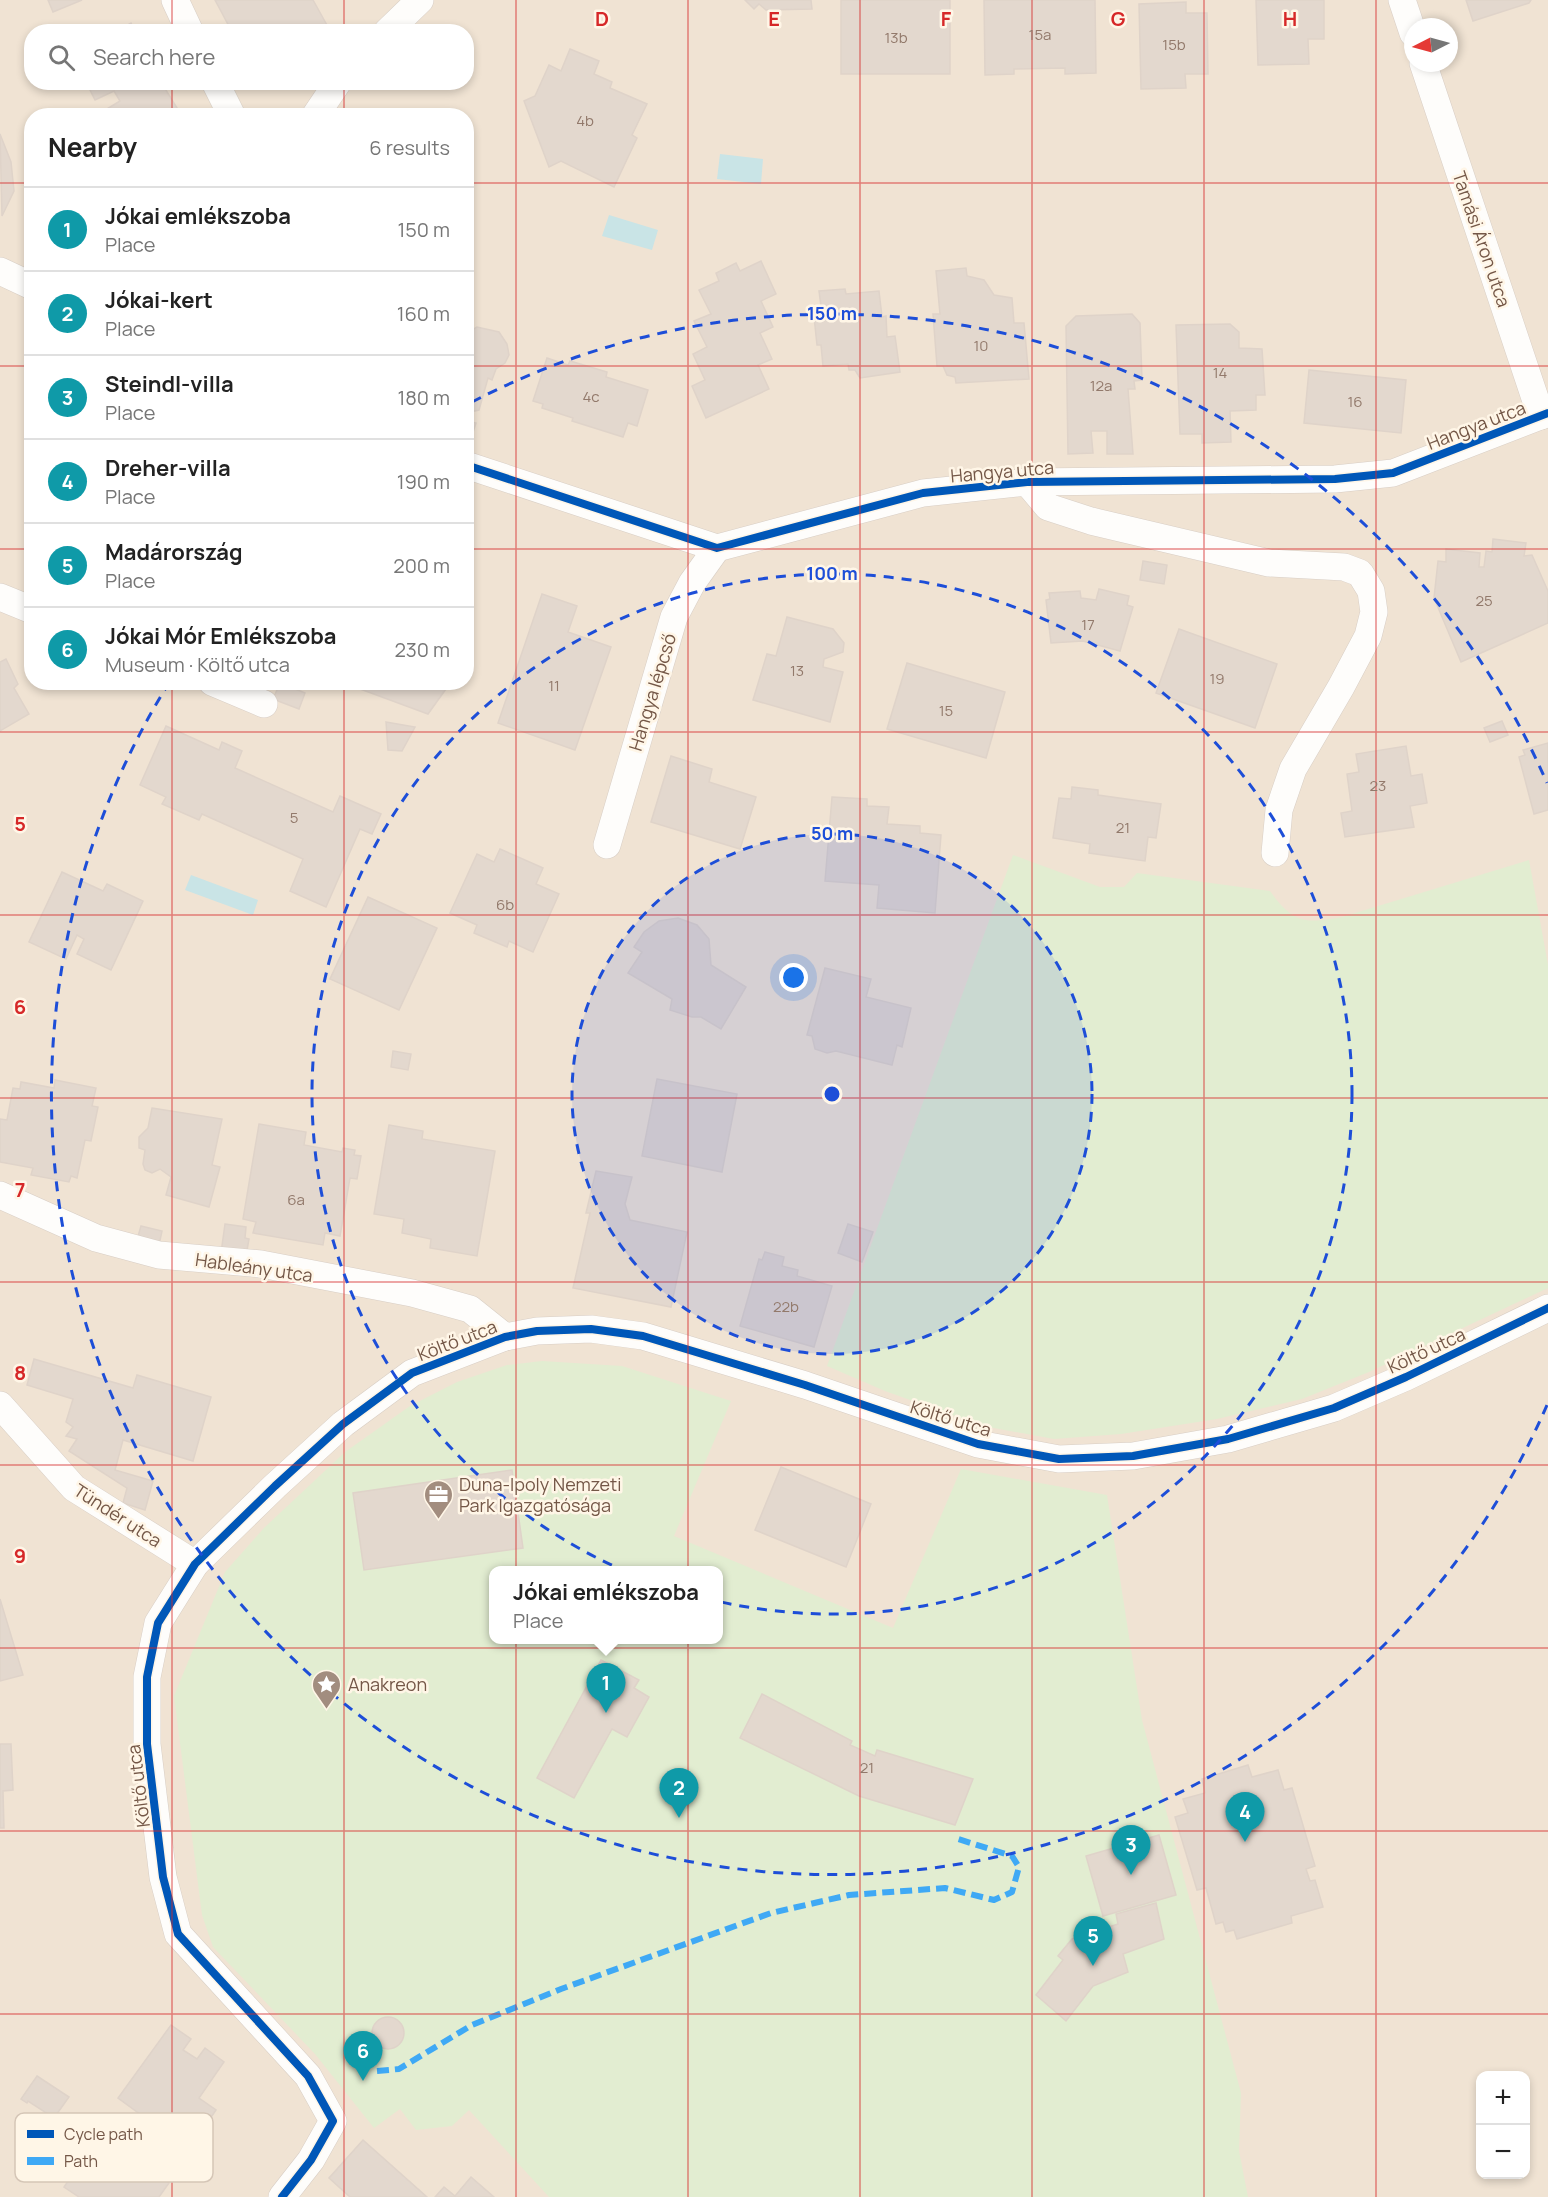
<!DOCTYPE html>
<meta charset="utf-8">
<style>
:root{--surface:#fff;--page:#f2f2f2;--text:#222;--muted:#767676;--line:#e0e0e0;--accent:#0f766e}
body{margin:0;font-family:Manrope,sans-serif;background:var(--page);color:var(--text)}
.controls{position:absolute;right:18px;bottom:18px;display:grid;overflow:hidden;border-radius:12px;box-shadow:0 3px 9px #0003}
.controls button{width:54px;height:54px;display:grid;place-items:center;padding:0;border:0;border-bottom:2px solid var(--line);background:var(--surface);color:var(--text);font:30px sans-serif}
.compass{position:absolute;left:1404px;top:18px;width:54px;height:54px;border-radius:50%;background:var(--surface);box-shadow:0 3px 9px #0003;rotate:264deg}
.you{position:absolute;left:794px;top:978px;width:21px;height:21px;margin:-15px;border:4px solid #fff;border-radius:50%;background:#1a73e8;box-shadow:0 0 0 9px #1a73e833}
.badge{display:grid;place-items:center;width:39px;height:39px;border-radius:50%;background:var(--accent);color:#fff;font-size:20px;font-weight:700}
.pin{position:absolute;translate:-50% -50px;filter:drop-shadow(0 2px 3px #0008)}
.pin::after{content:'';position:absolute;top:32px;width:21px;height:18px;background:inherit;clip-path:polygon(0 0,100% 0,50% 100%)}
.popup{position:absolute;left:489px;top:1566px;width:234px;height:78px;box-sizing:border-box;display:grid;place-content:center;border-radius:12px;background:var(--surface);filter:drop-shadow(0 2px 4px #0005);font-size:20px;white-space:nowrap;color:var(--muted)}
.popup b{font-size:22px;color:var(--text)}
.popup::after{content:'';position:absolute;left:50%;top:100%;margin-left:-12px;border:12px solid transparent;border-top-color:var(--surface)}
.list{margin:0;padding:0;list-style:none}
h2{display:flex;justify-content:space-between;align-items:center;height:78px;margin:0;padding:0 24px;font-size:26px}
h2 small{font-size:20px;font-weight:400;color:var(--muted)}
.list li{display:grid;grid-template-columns:39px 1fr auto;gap:18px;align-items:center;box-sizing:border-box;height:84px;padding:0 24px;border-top:2px solid var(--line)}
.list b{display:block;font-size:22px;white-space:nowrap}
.list p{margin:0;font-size:20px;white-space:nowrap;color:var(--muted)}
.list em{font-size:20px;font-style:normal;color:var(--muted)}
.icon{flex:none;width:33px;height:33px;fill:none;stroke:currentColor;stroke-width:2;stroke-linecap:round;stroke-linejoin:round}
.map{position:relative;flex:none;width:1548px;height:2197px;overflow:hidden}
.search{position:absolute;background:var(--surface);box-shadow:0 3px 9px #0003;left:24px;top:24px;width:450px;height:66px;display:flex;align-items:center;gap:15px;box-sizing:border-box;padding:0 21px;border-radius:24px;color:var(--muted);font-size:22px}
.panel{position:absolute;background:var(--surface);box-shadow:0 3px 9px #0003;left:24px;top:108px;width:450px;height:582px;border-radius:24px}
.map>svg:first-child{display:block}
.residential{fill:#f0e3d3;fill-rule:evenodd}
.green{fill:#e2edd1;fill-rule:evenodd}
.water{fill:#c9e4e6}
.building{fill:#e3d8ce;stroke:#dfd3c9;stroke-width:1.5}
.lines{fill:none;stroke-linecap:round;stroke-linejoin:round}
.street-casing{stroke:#d8cec5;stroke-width:28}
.street{stroke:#fefdfb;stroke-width:27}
.quiet{stroke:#3fa9f5;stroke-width:6;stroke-dasharray:12 6;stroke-linecap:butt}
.cycleway-casing{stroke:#fff6e7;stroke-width:11}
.cycleway{stroke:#0057b8;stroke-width:8}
.grid{fill:none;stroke:#d62828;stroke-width:1.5;stroke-opacity:0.55}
.ring{fill:none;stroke:#1d4ed8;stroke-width:3;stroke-dasharray:10 8}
.labels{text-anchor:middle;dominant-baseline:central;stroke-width:5;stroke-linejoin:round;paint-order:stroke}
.number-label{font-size:15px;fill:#92796b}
.street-label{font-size:18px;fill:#745747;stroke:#fff6e7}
.poi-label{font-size:18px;fill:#745747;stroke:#fff6e7;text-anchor:start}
.key{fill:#fff6e7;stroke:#d5c6b7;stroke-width:1.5}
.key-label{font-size:16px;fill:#745747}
.grid-label{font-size:20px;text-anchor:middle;font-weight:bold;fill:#d62828;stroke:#fff6e7;stroke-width:5;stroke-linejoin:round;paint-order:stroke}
.centre{fill:#1d4ed8;stroke:#fff6e7;stroke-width:3}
.ring-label{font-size:18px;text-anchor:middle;font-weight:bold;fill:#1d4ed8;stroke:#fff6e7;stroke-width:5;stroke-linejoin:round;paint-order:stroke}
</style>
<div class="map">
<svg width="1548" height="2197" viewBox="0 0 1548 2197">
<rect width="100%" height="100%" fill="#f7f1e6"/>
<!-- residential -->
<path class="residential" d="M0 0H1548V2197H0ZM1413 27H1449V63H1413ZM32 32H466V82H32ZM32 116H466V682H32ZM494 1570H718V1640H494ZM1480 2076H1526V2174H1480Z"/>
<!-- green -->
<g class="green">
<path d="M1013 855 1100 887H1124L1137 873 1270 891C1293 923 1304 924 1342 917L1529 860 1548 965V1288L1369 1372 1302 1399 1217 1419 1121 1434 1054 1439 983 1426 885 1391 827 1366Z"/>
<path d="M542 1361 622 1366 731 1401 674 1536 893 1628 961 1469 1107 1495 1142 1720 1241 2093 1239 2151 1248 2197H549L469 2110 452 2126 416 2130 400 2109 374 2128 315 2054 213 1947 202 1915 174 1696 225 1572 264 1528 345 1452 410 1406 457 1382 507 1365ZM494 1570H718V1640H494Z"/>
</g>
<!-- water -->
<g class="water">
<path d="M720 154 763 159 761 184 717 179Z"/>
<path d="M609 215 658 230 652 250 602 236Z"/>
<path d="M191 875 258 900 253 915 185 890Z"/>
</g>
<!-- building -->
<g class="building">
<path d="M48 0H82L53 12Z"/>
<path d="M215 0H313L328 27 320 32H243L240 26 231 30Z"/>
<path d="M745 0H811L812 9 766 10 759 4 754 9Z"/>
<rect x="841" y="0" width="109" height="74"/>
<path d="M984 0H1095L1096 73 1065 74V68L1014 69V74L985 75Z"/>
<path d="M1256 0H1324V39H1308L1309 64 1258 65Z"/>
<path d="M1466 0H1531L1529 3 1473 21Z"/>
<path d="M1186 2V13H1207L1208 74H1185L1186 88 1141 89 1139 4Z"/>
<path d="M131 23 135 32H115Z"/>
<path d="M570 49 599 61 594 74 612 82 610 88 647 104 632 135 637 138 614 187 561 161 549 167 524 101 535 96 549 65 561 71Z"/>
<path d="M86 82H161L182 116H105L102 112 120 101 114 91 95 100Z"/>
<path d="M0 134 11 162 14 191 2 216Z"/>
<path d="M761 261 776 294 761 301 773 327 760 333 772 359 758 365 769 389 706 418 692 386 705 380 693 354 707 347 694 321 711 314 699 290 719 281 716 273 736 263 740 271Z"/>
<path d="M966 268 967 276 984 280 994 295 1012 298 1014 323H1024L1029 379 956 383 955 377 947 375 943 366H937L933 314H940L936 271Z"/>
<path d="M845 289 846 294 879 291 882 317 886 316 887 337 895 336 900 372 860 378 855 370H849L848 364 823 366 821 345H817L813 307 821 306 819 291Z"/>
<path d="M1132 314 1140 323 1142 380 1134 381 1135 389H1128L1133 454H1107V431H1091L1093 453 1068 454 1066 326 1076 316Z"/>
<path d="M1230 324 1239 332V348L1262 349 1265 395H1256V410L1230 411 1231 442 1202 443V434H1180L1176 325Z"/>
<path d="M466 325 472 330 477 327 499 332 507 344 509 355 505 363 496 369 492 380 488 378 479 410 470 412H466Z"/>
<path d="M547 358 568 365 570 361 607 372 606 377 648 390 637 426 628 423 623 437 572 421 573 418 542 408 543 404 533 401Z"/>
<path d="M1309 370 1406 380 1401 433 1304 423Z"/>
<path d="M466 421 476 423 472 435 466 433Z"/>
<path d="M1493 539 1526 543 1524 556 1532 555 1548 591V623L1461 662 1434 598 1438 561 1446 562V549L1480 553 1479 567H1484L1486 551 1492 552Z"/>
<path d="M1143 561 1167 565 1164 584 1140 580Z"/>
<path d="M1099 589 1129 596 1127 605 1133 607 1120 651 1083 641 1051 643 1046 600 1050 599 1049 593 1080 591 1081 598 1096 600Z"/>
<path d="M542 594 577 606 568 632 611 647 575 750 498 723Z"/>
<path d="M787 617 833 629 844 643 843 652 824 659 823 667 843 672 830 722 753 700 767 654 776 656Z"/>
<path d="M1179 629 1277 664 1255 728 1156 693Z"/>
<path d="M466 635 472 647 466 661Z"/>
<path d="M6 659 18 684 14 688 29 714 0 731V662Z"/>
<path d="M907 663 1005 692 986 758 887 729Z"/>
<path d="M353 682H451L428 714 352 686Z"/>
<path d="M280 683 305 693 299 709 273 699Z"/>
<path d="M1502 721 1508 735 1490 742 1484 728Z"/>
<path d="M386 722 415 727 402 751 388 750Z"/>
<path d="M166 726 219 750 222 742 242 751 235 768 333 812 340 796 381 814 372 834 360 829 326 907 290 891 303 859 202 814 199 820 162 804 166 797 140 785Z"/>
<path d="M1548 743V810L1534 814 1519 757 1525 755 1523 750Z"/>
<path d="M1406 746 1411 776 1422 774 1427 803 1410 806 1414 827 1345 837 1341 813 1352 811 1347 774 1359 772 1356 754Z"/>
<path d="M671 756 712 769 709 782 756 797 740 849 651 822Z"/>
<path d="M1072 787 1098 790V795L1161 804 1156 838 1148 837 1145 861 1089 853 1090 844 1053 838 1059 798 1071 799Z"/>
<path d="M832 797 867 799V806L889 807 887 824 920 826V833L941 835 935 913 877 908 879 885 825 881Z"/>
<path d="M500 849 543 868 536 884 559 894 533 952 509 941 507 947 474 933 477 925 450 913 477 854 494 862Z"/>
<path d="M62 872 103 891 107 884 143 901 111 970 77 954 84 939 77 935 66 959 29 942Z"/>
<path d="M368 897 437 928 399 1010 330 979Z"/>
<path d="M678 918 697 925 709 939 711 965 746 987 721 1029 701 1017H692L670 1010 672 999 628 973 642 952 634 947 644 932 659 921Z"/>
<path d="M825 968 871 979 866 997 911 1008 902 1047 897 1045 892 1065 836 1051 827 1053 815 1049 812 1036 807 1035Z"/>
<path d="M393 1051 411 1054 408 1070 391 1067Z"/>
<path d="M657 1079 737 1094 722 1172 642 1156Z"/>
<path d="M55 1080 96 1088 92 1106 98 1107 91 1141 85 1140 77 1178 71 1176 69 1182 31 1175 33 1168 0 1162V1119L7 1120 13 1088 20 1089 21 1082 54 1088Z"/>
<path d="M152 1108 222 1119 212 1165 220 1167 209 1207 166 1195 171 1177 160 1169 152 1173 145 1170 143 1164 145 1150 139 1148V1137L148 1128Z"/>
<path d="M259 1124 306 1132 304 1145 342 1152 343 1148 355 1150 354 1155 361 1156 357 1179 350 1178 340 1236 325 1233 323 1245 253 1233 256 1222 243 1219Z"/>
<path d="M389 1125 423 1131 422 1139 495 1151 477 1256 430 1248 431 1239 402 1233 404 1219 374 1214Z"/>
<path d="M596 1171 632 1177 625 1204 630 1220 687 1232 671 1307 573 1288 590 1213H586Z"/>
<path d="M225 1224 246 1227 245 1238 249 1239 246 1256 221 1253Z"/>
<path d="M848 1224 873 1232 862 1262 838 1253Z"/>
<path d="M141 1226 162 1231 159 1245 137 1240Z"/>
<path d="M765 1252 784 1257 782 1266 798 1270 797 1276 832 1286 814 1347 740 1326 759 1259 762 1260Z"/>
<path d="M34 1359 133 1388 137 1375 211 1397 193 1461 123 1440 115 1470 153 1481 145 1510 123 1503 127 1488 69 1451 77 1439 66 1436 73 1427 66 1422 73 1399 27 1385Z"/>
<path d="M781 1467 871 1504 846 1567 755 1530Z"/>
<path d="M512 1470 523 1548 364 1570 353 1493Z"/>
<path d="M0 1599 23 1675 0 1681Z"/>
<path d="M601 1660 639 1680 634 1688 649 1697 627 1737 612 1729 574 1798 537 1778Z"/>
<path d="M762 1694 852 1741 850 1745 875 1756 877 1750 973 1779 955 1825 859 1796 740 1738Z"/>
<path d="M0 1744H11L13 1790 3 1791 4 1828H0Z"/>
<path d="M1248 1765 1252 1777 1278 1770 1284 1790 1292 1788 1315 1866 1306 1869 1310 1881 1315 1880 1323 1907 1291 1916 1292 1923 1237 1939 1234 1930 1226 1932 1223 1922 1216 1924 1206 1888 1197 1890 1175 1817 1188 1813 1183 1799 1205 1793 1202 1779Z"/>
<path d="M1159 1835 1176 1895 1103 1916 1086 1856Z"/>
<path d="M1156 1903 1164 1939 1123 1954 1128 1972 1093 1986 1066 2021 1036 1995 1063 1960 1058 1956 1072 1939 1118 1924 1116 1914Z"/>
<circle cx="388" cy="2033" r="16"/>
<path d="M171 2025 191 2039 183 2050 197 2059 205 2048 224 2062 199 2098 216 2110 189 2150 118 2098Z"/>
<path d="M37 2076 69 2097 54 2118 28 2101 27 2103 21 2099Z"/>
<path d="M99 2135 169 2183 159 2197H79L64 2187Z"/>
<path d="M363 2140 427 2197H350L329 2178Z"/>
<path d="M471 2177 494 2197H435L444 2187 455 2196Z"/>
</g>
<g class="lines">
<defs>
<g id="street">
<path d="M175 0 190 32"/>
<path d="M1402 0 1413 33"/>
<path d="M387 32 420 0"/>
<path d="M1423 63 1541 416"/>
<path d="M215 82 232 116"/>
<path d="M315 116 338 82"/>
<path d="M0 271 32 286"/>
<path d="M466 465 717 548 923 493 1027 482 1335 479 1393 473 1548 413"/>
<path d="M1027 482 1048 507 1091 521 1269 563 1344 567 1360 573 1371 591 1374 612 1368 636 1341 687 1293 769 1279 810 1275 853"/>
<path d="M0 597 32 610"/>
<path d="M212 682 264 704"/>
<path d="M607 845 674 617 692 583 717 548"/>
<path d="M0 1195 96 1238 159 1255 261 1264 412 1293 470 1309 505 1337"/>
<path d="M0 1405 74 1488 195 1564"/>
<path d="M282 2197 311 2160 333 2121 308 2076 178 1934 163 1877 147 1744V1677L158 1623 195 1564 275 1486 343 1424 412 1373 505 1337 537 1331 591 1329 643 1336 805 1385 978 1444 1059 1459 1133 1456 1228 1439 1334 1408 1406 1377 1548 1308"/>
</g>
</defs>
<!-- street casing -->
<use href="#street" class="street-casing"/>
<!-- street -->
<use href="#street" class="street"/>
<!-- quiet -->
<path class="quiet" d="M377 2071 399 2069 472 2025 561 1989 771 1913 849 1895 945 1888 994 1900 1012 1892 1019 1867 1012 1856 955 1838"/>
<defs>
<g id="cycleway">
<path d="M466 465 717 548 923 493 1027 482 1335 479 1393 473 1548 413"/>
<path d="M282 2197 311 2160 333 2121 308 2076 178 1934 163 1877 147 1744V1677L158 1623 195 1564 275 1486 343 1424 412 1373 505 1337 537 1331 591 1329 643 1336 805 1385 978 1444 1059 1459 1133 1456 1228 1439 1334 1408 1406 1377 1548 1308"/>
</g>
</defs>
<!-- cycleway casing -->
<use href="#cycleway" class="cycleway-casing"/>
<!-- cycleway -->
<use href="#cycleway" class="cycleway"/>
</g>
<!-- grid -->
<path class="grid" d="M172 0V32M344 0V32M516 0V2197M688 0V2197M860 0V2197M1032 0V2197M1204 0V2197M1376 0V2197M172 82V116M344 82V116M0 183H32M466 183H1548M0 366H32M466 366H1548M0 549H32M466 549H1548M172 682V2197M344 682V2197M0 732H1548M0 915H1548M0 1098H1548M0 1282H1548M0 1465H1548M0 1648H1548M0 1831H1548M0 2014H1548"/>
<!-- distance rings -->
<circle cx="832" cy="1094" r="260" fill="#1d4ed8" fill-opacity=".12"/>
<g class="ring">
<circle cx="832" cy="1094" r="260"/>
<circle cx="832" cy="1094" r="520"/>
<path d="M1547 1405A780 780 0 1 1 167 686M472 402A780 780 0 0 1 1547 783"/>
</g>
<!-- icons -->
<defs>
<symbol id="office-pin" viewBox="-11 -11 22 30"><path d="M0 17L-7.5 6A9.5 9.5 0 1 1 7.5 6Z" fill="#a28d7f" stroke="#fff6e7"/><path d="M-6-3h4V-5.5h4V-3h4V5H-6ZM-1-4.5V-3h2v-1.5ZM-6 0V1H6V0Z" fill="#fff"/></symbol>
<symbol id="sight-pin" viewBox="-11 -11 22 30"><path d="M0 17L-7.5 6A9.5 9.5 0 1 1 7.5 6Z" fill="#a28d7f" stroke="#fff6e7"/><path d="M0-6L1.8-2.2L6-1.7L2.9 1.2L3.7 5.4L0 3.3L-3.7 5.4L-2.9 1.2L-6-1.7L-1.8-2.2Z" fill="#fff"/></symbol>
</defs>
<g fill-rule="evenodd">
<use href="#office-pin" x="422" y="1478" width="33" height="45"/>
<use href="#sight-pin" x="310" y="1668" width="33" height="45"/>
</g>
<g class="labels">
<!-- number labels -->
<g class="number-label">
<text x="1040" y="34">15a</text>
<text x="896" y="37">13b</text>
<text x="1174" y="44">15b</text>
<text x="585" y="120">4b</text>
<text x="981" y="345">10</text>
<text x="1220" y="372">14</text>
<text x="1101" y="385">12a</text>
<text x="591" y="396">4c</text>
<text x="1355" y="401">16</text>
<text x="1484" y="600">25</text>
<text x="1088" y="624">17</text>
<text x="797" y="670">13</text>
<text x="1217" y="678">19</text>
<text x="554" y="685">11</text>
<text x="946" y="710">15</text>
<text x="1378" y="785">23</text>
<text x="294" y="817">5</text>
<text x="1123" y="827">21</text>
<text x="505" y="904">6b</text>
<text x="296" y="1199">6a</text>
<text x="786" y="1306">22b</text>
<text x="867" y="1767">21</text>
</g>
<!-- street labels -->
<g class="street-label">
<text transform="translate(1482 239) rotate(71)">Tamási Áron utca</text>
<text transform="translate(1476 425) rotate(-21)">Hangya utca</text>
<text transform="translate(1002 471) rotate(-5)">Hangya utca</text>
<text transform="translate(652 692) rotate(-73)">Hangya lépcső</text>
<text transform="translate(254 1267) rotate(8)">Hableány utca</text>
<text transform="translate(457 1340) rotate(-21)">Költő utca</text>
<text transform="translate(1426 1350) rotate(-25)">Költő utca</text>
<text transform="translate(951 1418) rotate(17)">Költő utca</text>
<text transform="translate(118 1515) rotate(33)">Tündér utca</text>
<text transform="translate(138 1786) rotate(-97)">Költő utca</text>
</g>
<!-- poi labels -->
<g class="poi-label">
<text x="459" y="1484">Duna-Ipoly Nemzeti<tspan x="459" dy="21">Park Igazgatósága</tspan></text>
<text x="348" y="1684">Anakreon</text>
</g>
</g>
<!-- legend -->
<rect x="15" y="2113" width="198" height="69" rx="9" class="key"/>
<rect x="27" y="2130" width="27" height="8" fill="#0057b8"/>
<rect x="27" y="2157" width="27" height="8" fill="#3fa9f5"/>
<g class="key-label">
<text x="64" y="2140">Cycle path</text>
<text x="64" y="2167">Path</text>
</g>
<g class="grid-label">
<text x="602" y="26">D</text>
<text x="774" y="26">E</text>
<text x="946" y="26">F</text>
<text x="1118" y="26">G</text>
<text x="1290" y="26">H</text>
<text x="20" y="831">5</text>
<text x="20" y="1014">6</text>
<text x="20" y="1197">7</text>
<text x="20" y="1380">8</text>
<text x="20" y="1563">9</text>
</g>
<circle cx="832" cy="1094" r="9" class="centre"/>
<g class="ring-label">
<text x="832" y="320">150 m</text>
<text x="832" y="580">100 m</text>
<text x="832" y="840">50 m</text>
</g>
</svg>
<div class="controls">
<button>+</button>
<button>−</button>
</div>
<svg class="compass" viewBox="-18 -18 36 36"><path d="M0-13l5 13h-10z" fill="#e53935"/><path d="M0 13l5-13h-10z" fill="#767676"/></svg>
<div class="you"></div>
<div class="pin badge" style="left:606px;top:1713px;background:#0f9aa8">1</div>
<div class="popup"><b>Jókai emlékszoba</b>Place</div>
<div class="pin badge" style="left:679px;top:1818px;background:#0f9aa8">2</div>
<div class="pin badge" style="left:1131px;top:1875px;background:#0f9aa8">3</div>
<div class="pin badge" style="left:1245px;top:1842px;background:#0f9aa8">4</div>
<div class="pin badge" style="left:1093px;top:1966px;background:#0f9aa8">5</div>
<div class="pin badge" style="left:363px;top:2081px;background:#0f9aa8">6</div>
<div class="search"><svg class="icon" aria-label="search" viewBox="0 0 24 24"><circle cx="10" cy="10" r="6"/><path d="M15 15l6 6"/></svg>Search here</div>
<section class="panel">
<h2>Nearby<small>6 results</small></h2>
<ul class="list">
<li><span class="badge" style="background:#0f9aa8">1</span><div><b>Jókai emlékszoba</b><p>Place</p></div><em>150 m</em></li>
<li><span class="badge" style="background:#0f9aa8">2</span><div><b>Jókai-kert</b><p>Place</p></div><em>160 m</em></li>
<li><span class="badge" style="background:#0f9aa8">3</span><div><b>Steindl-villa</b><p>Place</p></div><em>180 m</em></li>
<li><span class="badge" style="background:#0f9aa8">4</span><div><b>Dreher-villa</b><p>Place</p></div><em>190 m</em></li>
<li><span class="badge" style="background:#0f9aa8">5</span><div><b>Madárország</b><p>Place</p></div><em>200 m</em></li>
<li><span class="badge" style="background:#0f9aa8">6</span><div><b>Jókai Mór Emlékszoba</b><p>Museum · Költő utca</p></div><em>230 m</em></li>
</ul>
</section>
</div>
